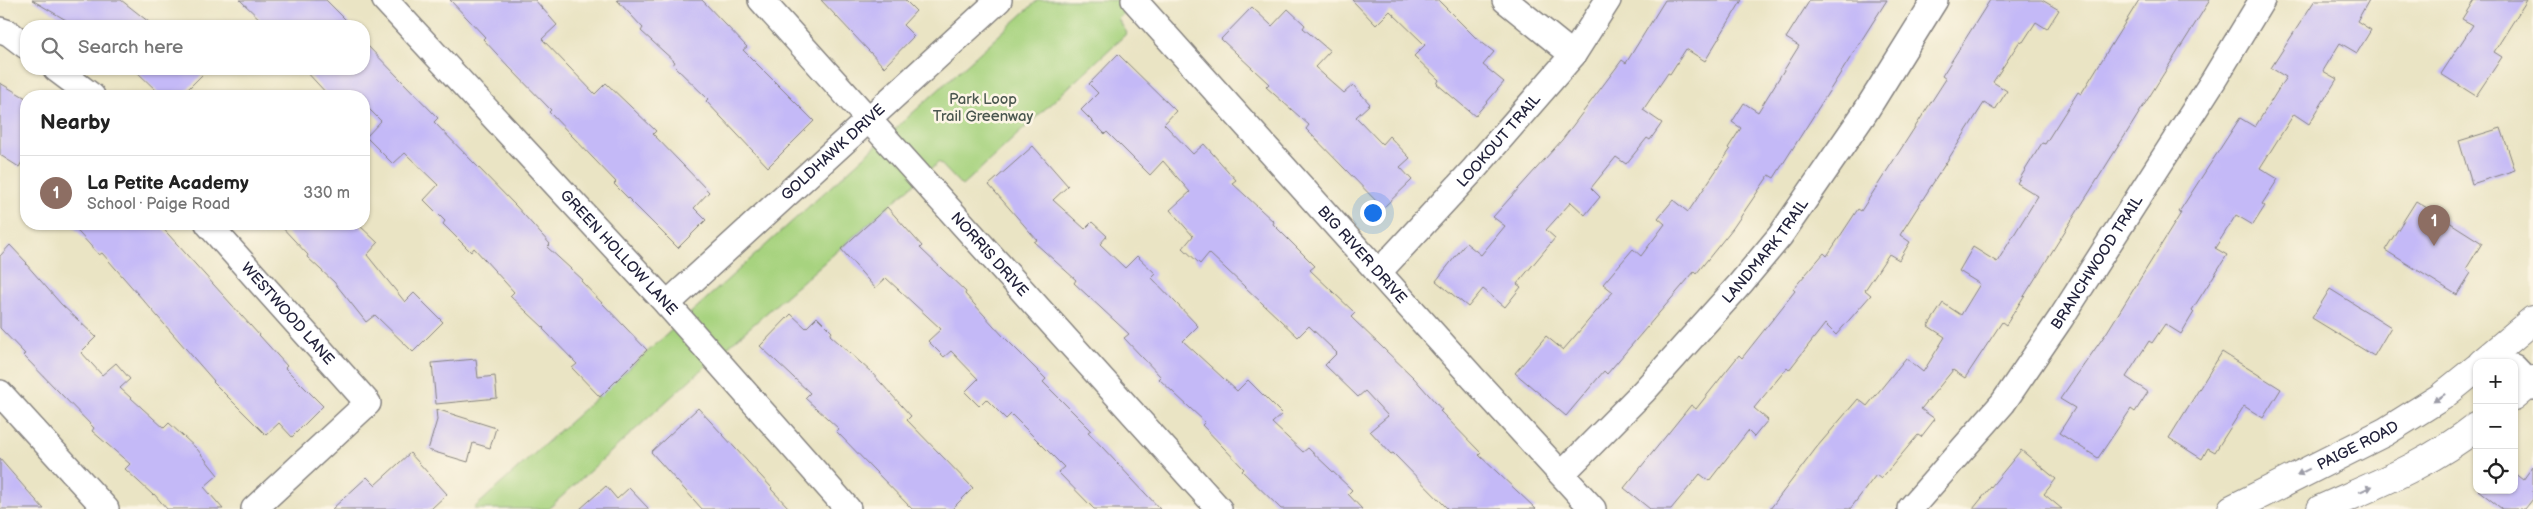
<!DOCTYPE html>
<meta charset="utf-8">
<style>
:root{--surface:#fff;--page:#f2f2f2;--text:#222;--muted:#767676;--line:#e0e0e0;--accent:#2563eb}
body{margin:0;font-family:"Balsamiq Sans",sans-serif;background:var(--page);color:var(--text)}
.controls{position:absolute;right:15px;bottom:15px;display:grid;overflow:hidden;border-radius:10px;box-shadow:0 1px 4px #0004}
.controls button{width:45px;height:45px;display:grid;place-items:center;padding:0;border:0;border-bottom:1px solid var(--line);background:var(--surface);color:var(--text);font:25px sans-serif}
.you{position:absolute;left:1372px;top:212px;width:18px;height:18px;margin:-12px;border:4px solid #fff;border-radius:50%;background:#1a73e8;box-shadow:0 0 0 8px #1a73e833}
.badge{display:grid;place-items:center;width:32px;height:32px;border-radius:50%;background:var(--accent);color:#fff;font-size:16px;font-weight:700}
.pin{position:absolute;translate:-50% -41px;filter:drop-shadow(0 1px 2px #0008)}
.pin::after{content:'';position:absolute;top:26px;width:18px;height:15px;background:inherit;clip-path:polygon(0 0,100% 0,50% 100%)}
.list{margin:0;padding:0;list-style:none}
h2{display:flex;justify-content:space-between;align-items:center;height:65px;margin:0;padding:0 20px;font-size:21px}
h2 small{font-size:16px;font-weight:400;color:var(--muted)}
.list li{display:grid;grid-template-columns:32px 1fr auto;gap:15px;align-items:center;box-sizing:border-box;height:75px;padding:0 20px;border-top:1px solid var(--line)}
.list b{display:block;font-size:19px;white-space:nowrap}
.list p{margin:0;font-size:16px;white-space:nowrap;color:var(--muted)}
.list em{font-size:16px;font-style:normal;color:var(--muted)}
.icon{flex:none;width:28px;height:28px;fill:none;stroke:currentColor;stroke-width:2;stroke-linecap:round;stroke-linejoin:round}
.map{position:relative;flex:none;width:2533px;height:509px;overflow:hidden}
.search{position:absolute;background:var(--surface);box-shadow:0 1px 4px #0004;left:20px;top:20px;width:350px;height:55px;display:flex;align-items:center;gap:12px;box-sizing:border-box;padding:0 18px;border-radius:20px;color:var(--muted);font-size:19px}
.panel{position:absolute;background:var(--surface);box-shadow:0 1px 4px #0004;left:20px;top:90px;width:350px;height:140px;border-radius:20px}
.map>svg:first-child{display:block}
.green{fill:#a7d37f;stroke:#647a5d}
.building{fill:#c4b9f7}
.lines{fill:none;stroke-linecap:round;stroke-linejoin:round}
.street-casing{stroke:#868380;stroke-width:28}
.secondary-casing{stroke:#868380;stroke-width:30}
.street{stroke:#fff;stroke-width:25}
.secondary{stroke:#fff;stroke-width:28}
.oneway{fill:#9c9ca7}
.labels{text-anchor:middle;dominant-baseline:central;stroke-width:5;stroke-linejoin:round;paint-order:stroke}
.park-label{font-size:15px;fill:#4a574f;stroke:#fcf5e5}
.street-label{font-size:15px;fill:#22223b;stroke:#fcf5e5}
</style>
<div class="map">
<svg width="2533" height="509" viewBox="0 0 2533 509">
<rect width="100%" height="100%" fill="#fcf5e5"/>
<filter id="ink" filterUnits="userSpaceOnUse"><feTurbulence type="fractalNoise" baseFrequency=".02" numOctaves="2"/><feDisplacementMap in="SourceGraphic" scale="10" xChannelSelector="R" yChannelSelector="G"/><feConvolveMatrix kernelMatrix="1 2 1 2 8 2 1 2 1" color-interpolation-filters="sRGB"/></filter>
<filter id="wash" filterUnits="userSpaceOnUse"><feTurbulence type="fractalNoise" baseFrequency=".0096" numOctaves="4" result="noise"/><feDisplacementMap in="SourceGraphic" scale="20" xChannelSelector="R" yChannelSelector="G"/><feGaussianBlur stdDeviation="1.12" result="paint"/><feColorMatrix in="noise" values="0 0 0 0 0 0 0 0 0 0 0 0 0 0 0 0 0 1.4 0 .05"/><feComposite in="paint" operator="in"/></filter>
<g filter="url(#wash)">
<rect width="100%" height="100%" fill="#eae4c4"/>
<!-- green -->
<path class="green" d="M1038 0H1138L1118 19 1127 33 962 186 939 162 692 378 548 509H473Z"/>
<g id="blocks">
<!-- building -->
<g class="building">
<path d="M32 0H121L154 26H76Z"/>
<path d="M240 0H326L352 26H267Z"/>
<path d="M450 0H535L557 25 542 39 595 94 606 83 656 131 653 134 709 192 694 208 706 220 678 248 614 184 616 182 549 112 551 110 509 67 483 39 485 37Z"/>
<path d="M617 0H702L747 47 743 50 814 121 768 167 706 101 708 99 673 65 675 62 641 31 643 28Z"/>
<path d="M821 0H905L916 11 903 25 914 36 884 67Z"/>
<path d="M1352 0H1438L1475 37 1494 52 1483 65 1504 82 1475 116 1437 84 1439 80 1414 56 1425 45 1390 11 1376 25Z"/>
<path d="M1665 0H1742L1705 61 1686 49 1670 74 1668 73 1643 110 1662 123 1650 140 1647 138 1626 164 1616 157 1591 188 1600 197 1585 215 1571 202 1546 230 1555 238 1517 284 1521 287 1505 307 1483 289 1468 307 1436 281 1466 243 1481 255 1505 226 1493 217 1562 140 1622 60 1626 63Z"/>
<path d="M1810 0H1887L1774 178 1769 175 1733 228 1696 274 1694 272 1607 374 1604 371 1566 416 1515 373 1546 336 1563 350 1613 292 1603 284 1633 249 1641 256 1665 224 1658 218 1673 200 1688 212 1730 150 1728 148 1741 128 1732 122 1744 103 1758 112 1799 46 1786 38Z"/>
<path d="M1990 0H2042L2059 10 2047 29 2036 22 2023 42 2020 41 1993 82 2007 91 1995 110 1984 103 1900 235 1910 242 1899 260 1889 254 1865 290 1871 295 1836 335 1825 324 1789 370 1787 368 1754 408 1768 420 1754 437 1748 431 1709 481 1700 474 1671 509H1650L1624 488 1691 405 1696 409 1739 355 1742 358 1795 291 1793 289 1824 253 1827 256 1858 209 1861 211 1946 79 1942 76Z"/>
<path d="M2139 0H2210L2006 325 2002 322 1965 378 1953 370 1921 409 1935 419 1921 437 1918 435 1881 479 1876 475 1850 509H1770L1817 447 1858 399 1867 406 1906 358 1923 372 1945 337 1928 326 1943 303 1961 315 1980 284 1959 271 1973 247 1997 262 2038 196 2017 183 2042 143 2045 144 2078 92 2081 94Z"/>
<path d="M2315 0H2369L2357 21 2371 30 2357 53 2340 43 2323 71 2337 79 2309 124 2294 114 2260 168 2278 179 2262 204 2265 206 2253 225 2236 215 2215 248 2227 255 2192 310 2194 312 2181 334 2165 324 2152 343 2149 341 2126 377 2148 392 2135 412 2131 409 2098 458 2059 433 2075 408 2060 399 2107 332 2181 213 2179 212 2240 118 2255 127 2286 77 2271 68Z"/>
<path d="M2474 0H2527L2494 52 2502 57 2476 96 2441 74 2473 25 2462 19Z"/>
<path d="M1252 7 1272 26 1288 9 1305 25 1303 28 1330 51 1315 67 1344 93 1353 85 1370 104 1356 117 1382 144 1389 136 1410 158 1400 167 1412 180 1383 208 1306 129 1309 125 1266 87 1269 84 1221 39Z"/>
<path d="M364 42 438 118 434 122 516 206 550 244 547 247 583 280 581 281 647 350 600 397 572 368 577 364 543 329 544 328 510 296 514 292 474 248 471 252 443 224 445 221 424 200 438 185 405 153 393 164 366 137 381 121 364 104V96H329L304 69H364Z"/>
<path d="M1118 54 1176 111 1164 124 1193 154 1204 144 1236 180 1232 183 1274 222 1273 224 1315 266 1310 270 1355 313 1351 317 1414 378 1442 410 1440 411 1481 453 1479 455 1536 509H1448L1393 453 1391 454 1370 431 1388 416 1365 391 1358 397 1325 365 1337 353 1309 326 1298 337 1209 253 1200 264 1183 248 1193 236 1170 210 1190 192 1163 161 1150 175 1107 132 1105 134 1081 110 1098 93 1089 84Z"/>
<path d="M134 69H208L181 96H162Z"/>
<path d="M0 83 26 98V155L19 167 0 155Z"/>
<path d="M2501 128 2515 170 2472 184 2459 141Z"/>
<path d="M1033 146 1068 186 1053 200 1085 229 1092 222 1107 236 1100 244 1125 268 1137 256 1156 274 1152 278 1198 326 1183 341 1237 391 1248 380 1282 414 1272 423 1303 452 1308 448 1352 490 1348 494 1362 509H1281L1242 471 1244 469 1202 425 1205 422 1159 379 1161 377 1124 338 1129 334 1074 283 1076 280 1034 242 1037 240 989 185Z"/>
<path d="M2416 201 2482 243 2466 269 2471 273 2457 295 2385 250Z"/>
<path d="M887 207 922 246 920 248 966 292 965 294 1003 336 1046 379 1043 382 1091 430 1088 432 1160 509H1094L1058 472 1064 467 1011 414 1006 419 986 399 979 406 965 392 978 379 951 351 944 357 928 341 941 329 886 278 875 288 841 249Z"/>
<path d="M71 224H159L287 366 285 368 323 406 292 437 279 423 266 435 213 382 214 381 102 253 99 255Z"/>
<path d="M279 224H358L378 243 367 255 405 302 414 293 443 322 413 352 375 315 366 322 334 282 307 257 308 255Z"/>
<path d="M10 245 27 263 26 264 61 304 96 337 81 352 102 375 116 363 130 379 120 388 164 428 169 423 197 449 218 475 204 487 223 509H167L154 494 153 495 125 469 130 464 92 431 94 428 23 355 25 354 0 328V256Z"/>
<path d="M2330 289 2391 327 2374 356 2312 318Z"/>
<path d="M791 314 806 328 817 317 832 332 830 335 871 372 911 416 907 420 973 488 952 509H912L836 431 839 429 805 398 810 393 760 346Z"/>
<path d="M2222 352 2281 389 2263 418 2244 406 2215 452 2208 448 2202 459 2169 438Z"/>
<path d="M476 359 478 378 495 376 497 398 436 404 432 363Z"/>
<path d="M698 408 772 488 771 489 790 509H702L651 452Z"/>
<path d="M436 409 496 428 490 448 473 443 468 462 428 450 437 420Z"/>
<path d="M2021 450 2056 479 2044 494 2062 509H1973Z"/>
<path d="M410 453 447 494 431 509H332L367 477 375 485Z"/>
<path d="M0 459 26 489 44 509H0Z"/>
<path d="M2533 466V499L2525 509H2502L2478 490H2514V473L2523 480Z"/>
<path d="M606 486 617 499 629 488 649 509H580Z"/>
</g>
</g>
</g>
<g filter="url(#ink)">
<use href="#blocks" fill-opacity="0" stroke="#868380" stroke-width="1"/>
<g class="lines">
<defs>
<g id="street">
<path id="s1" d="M385 0 667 304 848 509"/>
<path id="s2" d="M761 0 1219 509"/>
<path id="s3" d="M1134 0 1474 379 1593 509"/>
<path d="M1505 0 1573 55"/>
<path d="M0 30 9 33 26 46"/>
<path d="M56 69 92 96"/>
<path id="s4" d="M208 224 368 403 254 509"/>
<path id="s5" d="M1378 273 1474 169 1573 55 1608 0"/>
<path id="s6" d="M667 304 999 0"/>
<path d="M2514 367 2533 387"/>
<path d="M0 393 106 509"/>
<path id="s7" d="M1562 474 1644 391 1740 284 1780 236 1864 114 1935 0"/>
<path id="s8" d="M1910 509 2003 403 2061 318 2213 81 2262 0"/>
</g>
<g id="secondary">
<path d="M2482 363 2533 320"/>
<path d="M2514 396 2533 380"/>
<path id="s9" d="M2232 509 2385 432 2441 397 2477 368"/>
<path d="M2321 509C2375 485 2430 464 2477 426"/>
</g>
</defs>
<!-- street casing -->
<use href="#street" class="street-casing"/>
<!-- secondary casing -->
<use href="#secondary" class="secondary-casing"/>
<!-- street -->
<use href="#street" class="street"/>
<!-- secondary -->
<use href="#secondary" class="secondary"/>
</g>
<!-- one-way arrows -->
<defs><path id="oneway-solid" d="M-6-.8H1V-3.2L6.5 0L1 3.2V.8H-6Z" transform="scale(1.25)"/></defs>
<g class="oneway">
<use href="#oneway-solid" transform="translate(2439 398) rotate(146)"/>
<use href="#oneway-solid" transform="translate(2303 472) rotate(154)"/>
<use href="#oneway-solid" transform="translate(2366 489) rotate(-24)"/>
</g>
</g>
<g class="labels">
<!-- park labels -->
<g class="park-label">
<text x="983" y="99">Park Loop<tspan x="983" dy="17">Trail Greenway</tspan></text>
</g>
<!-- street labels -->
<g class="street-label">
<text stroke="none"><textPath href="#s5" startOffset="179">LOOKOUT TRAIL</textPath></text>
<text stroke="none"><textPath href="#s6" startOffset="225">GOLDHAWK DRIVE</textPath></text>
<text stroke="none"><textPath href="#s7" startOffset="302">LANDMARK TRAIL</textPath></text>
<text stroke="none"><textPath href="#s1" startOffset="344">GREEN HOLLOW LANE</textPath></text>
<text stroke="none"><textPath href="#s2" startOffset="342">NORRIS DRIVE</textPath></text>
<text stroke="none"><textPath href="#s3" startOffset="342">BIG RIVER DRIVE</textPath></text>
<text stroke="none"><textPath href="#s8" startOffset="310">BRANCHWOOD TRAIL</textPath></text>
<text stroke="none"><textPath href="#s4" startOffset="120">WESTWOOD LANE</textPath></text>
<text stroke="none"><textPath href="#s9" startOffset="141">PAIGE ROAD</textPath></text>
</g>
</g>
</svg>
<div class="controls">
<button>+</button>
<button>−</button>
<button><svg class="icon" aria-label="locate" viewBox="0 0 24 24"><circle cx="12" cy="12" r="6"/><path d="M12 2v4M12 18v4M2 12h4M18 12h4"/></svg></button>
</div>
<div class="you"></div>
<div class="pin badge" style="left:2434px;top:246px;background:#8d6e63">1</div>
<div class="search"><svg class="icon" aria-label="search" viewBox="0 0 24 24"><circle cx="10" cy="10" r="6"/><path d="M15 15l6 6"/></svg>Search here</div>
<section class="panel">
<h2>Nearby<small></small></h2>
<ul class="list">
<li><span class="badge" style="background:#8d6e63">1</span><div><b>La Petite Academy</b><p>School · Paige Road</p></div><em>330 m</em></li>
</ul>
</section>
</div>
